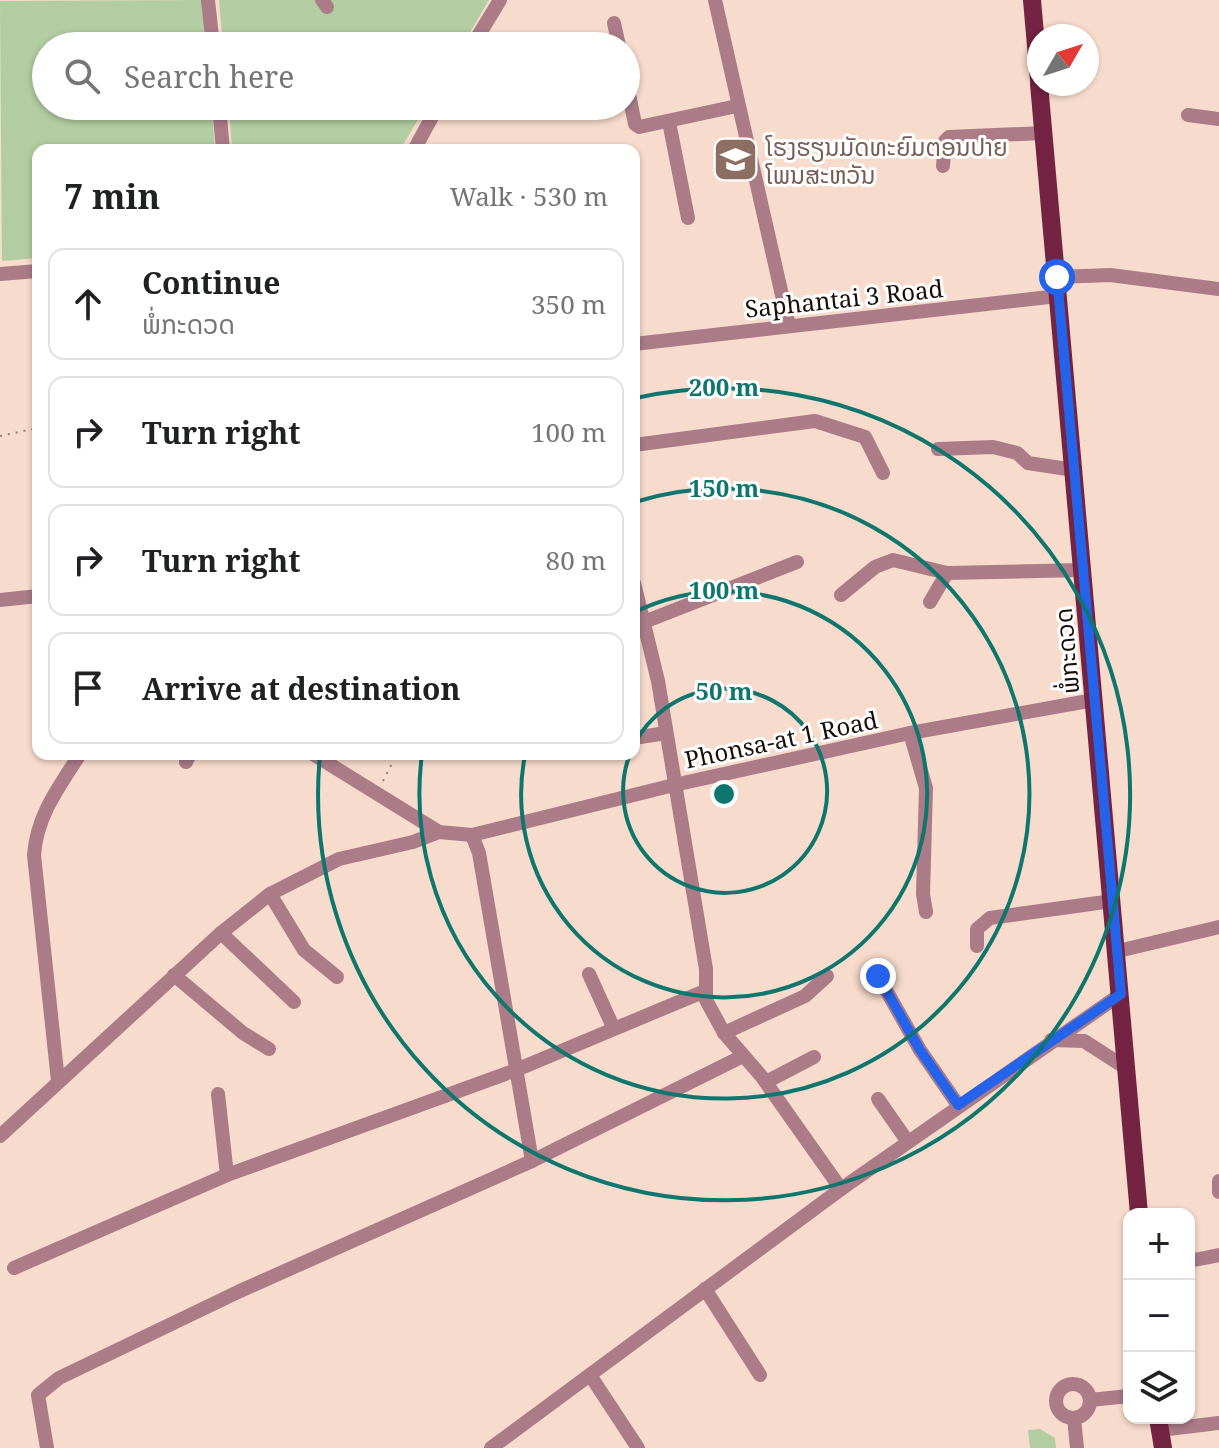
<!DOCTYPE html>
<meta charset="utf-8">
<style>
:root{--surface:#fff;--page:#f6f6f6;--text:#202124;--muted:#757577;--line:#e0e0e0}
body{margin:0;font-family:"Noto Serif","Noto Sans Lao",serif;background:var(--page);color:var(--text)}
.controls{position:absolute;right:24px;bottom:24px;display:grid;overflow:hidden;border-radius:16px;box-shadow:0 2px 6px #0004}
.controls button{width:72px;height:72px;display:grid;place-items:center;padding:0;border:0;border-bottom:2px solid var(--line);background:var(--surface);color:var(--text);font:40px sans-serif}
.compass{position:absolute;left:1027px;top:24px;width:72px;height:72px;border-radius:50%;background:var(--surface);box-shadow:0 2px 6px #0004;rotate:51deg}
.stop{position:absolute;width:24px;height:24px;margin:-18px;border:6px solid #2563eb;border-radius:50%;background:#fff}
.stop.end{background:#2563eb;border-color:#fff;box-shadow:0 2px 8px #0008}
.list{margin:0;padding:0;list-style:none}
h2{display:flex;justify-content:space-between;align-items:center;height:104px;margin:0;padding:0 32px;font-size:34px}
h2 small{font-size:26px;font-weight:400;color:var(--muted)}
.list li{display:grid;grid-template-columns:52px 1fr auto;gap:24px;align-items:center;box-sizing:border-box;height:112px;margin:0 16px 16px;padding:0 16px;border:2px solid var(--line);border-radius:16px}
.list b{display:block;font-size:30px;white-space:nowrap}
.list p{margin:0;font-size:26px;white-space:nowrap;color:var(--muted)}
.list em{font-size:26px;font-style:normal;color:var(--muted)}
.icon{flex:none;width:44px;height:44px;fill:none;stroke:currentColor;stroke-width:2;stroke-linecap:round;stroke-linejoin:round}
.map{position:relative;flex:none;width:1219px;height:1448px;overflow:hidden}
.search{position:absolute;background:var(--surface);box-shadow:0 2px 6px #0004;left:32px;top:32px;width:608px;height:88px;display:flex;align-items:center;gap:20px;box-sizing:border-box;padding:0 28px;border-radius:44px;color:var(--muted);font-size:30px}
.panel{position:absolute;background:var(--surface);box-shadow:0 2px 6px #0004;left:32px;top:144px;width:608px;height:616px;border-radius:16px}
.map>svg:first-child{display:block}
.green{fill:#b2cda1}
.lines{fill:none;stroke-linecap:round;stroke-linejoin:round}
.path{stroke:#927e74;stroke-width:2;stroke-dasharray:2 6;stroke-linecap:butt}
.minor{stroke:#ab7b88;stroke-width:14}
.major{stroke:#742342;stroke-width:18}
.route{stroke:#2563eb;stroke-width:10}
.ring{fill:none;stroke:#0f766e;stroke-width:4}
.labels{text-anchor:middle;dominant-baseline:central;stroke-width:6;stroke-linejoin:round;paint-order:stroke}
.education-label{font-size:24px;fill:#785e54;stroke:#fff;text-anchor:start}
.street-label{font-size:24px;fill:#180f0a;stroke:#fff}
.centre{fill:#0f766e;stroke:#fff;stroke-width:4}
.ring-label{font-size:24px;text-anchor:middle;font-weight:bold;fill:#0f766e;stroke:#fff;stroke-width:6;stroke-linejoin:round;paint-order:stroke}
</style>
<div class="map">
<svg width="1219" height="1448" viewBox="0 0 1219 1448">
<rect width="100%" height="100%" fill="#f7dbcc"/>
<!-- green -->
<g class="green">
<path d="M202 0 206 46H46V106H212L215 150H38V258L2 261 0 1Z"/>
<path d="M219 0H489L462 46H223Z"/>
<path d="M229 106H426L400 150H232Z"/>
<path d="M1040 1429 1055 1438 1056 1448H1030L1028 1430Z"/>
</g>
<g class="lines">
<!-- path -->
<g class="path">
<path d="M0 436 38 428"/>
<path d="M383 781 397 754"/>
</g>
<!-- minor -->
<g class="minor">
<path d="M208 0 213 46"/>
<path d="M322 0 327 7"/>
<path d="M715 0 789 326"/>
<path d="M614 23 619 46"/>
<path d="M472 46 500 0"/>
<path d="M626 80 635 124 639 127 737 106"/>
<path d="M219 106 223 150"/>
<path d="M1188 115 1219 119"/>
<path d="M669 122 688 218"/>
<path d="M414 150 438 106"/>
<path d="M943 166 945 141 949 137 1044 133"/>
<path d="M0 274 38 271"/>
<path d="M1057 277 1110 275 1219 289"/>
<path d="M634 344 1058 296"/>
<path d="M634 445 815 421 865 437 883 473"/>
<path d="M938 449 993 447 1017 453 1028 463 1074 470"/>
<path d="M634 583 658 681 706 969V1000L724 1033 762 1077 841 1189"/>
<path d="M841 595 875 567 893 560 947 573"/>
<path d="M0 600 38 596"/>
<path d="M930 602 947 573 1083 570"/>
<path d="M644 622 797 562"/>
<path d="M910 733 926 788 923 894 926 912"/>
<path d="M634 738 666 733"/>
<path d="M313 754 439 832 472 835 674 785 910 733 1094 700"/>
<path d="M186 762 190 754"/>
<path d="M472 835 479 853 532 1161"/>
<path d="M270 894 304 950 337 977"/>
<path d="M221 933 294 1002"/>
<path d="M977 946V929L990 918 1112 901"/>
<path d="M1118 951 1219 927"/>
<path d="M589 974 613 1027"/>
<path d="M174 975 243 1033 269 1049"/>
<path d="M878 976 920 1050 958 1105"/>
<path d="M724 1033 805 996 827 976"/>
<path d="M1051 1040 1084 1041 1126 1068"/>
<path d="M58 1081 34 855C37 815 59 787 80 754"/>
<path d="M766 1082 814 1057"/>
<path d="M218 1094 227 1175"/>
<path d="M878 1099 908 1142"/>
<path d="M0 1136 221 933 270 894 339 859 413 842 439 832"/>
<path d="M1219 1181V1192"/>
<path d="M1189 1261 1219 1255"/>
<path d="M14 1268 227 1175 516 1070 705 991"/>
<path d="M705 1289 760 1375"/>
<path d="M590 1375 638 1448"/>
<circle cx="1073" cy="1401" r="17"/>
<path d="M1090 1400 1129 1396"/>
<path d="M1074 1418 1077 1448"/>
<path d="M1160 1430 1219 1423"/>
<path d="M47 1448 38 1395 59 1378 240 1291 532 1161 743 1056"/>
<path d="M491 1448 841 1189 1121 994"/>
</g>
<!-- major -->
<g class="major">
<path d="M1032 0 1039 80"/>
<path d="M1039 84 1139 1214"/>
<path d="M1158 1418 1163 1448"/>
</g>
</g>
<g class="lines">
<!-- route -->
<path class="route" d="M878 976 920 1050 958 1105 1121 994 1057 277"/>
</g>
<!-- distance rings -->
<g class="ring">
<path d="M634 745A102 102 0 1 1 630 754"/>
<path d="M635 612A203 203 0 1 1 525 755"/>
<path d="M635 502A305 305 0 1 1 422 754"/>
<path d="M636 398A406 406 0 1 1 320 755"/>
</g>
<!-- icons -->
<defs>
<symbol id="school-square" viewBox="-11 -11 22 22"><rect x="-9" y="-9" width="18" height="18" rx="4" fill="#8d6e63" stroke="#fff"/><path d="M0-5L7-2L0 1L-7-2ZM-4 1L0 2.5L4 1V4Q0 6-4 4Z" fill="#fff"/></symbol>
</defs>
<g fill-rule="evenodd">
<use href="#school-square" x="710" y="134" width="51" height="51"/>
</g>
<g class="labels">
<!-- education labels -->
<g class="education-label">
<text x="766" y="146">ໂຮງຮຽນມັດທະຍົມຕອນປາຍ<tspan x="766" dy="28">ໂພນສະຫວັນ</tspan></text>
</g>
<!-- street labels -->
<g class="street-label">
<text transform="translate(844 298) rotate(-6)">Saphantai 3 Road</text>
<text transform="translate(1066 651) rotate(-95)">ພໍ່ກະດວດ</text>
<text transform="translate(781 739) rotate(-12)">Phonsa-at 1 Road</text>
</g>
</g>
<circle cx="724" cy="794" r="12" class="centre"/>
<g class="ring-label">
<text x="724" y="396">200 m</text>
<text x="724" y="497">150 m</text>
<text x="724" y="599">100 m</text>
<text x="724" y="700">50 m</text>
</g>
</svg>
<div class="controls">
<button>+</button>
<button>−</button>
<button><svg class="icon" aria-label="layers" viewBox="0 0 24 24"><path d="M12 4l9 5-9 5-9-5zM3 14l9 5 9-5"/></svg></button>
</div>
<svg class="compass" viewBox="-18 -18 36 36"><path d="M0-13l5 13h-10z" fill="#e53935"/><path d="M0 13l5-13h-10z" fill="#757577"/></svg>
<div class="stop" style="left:1057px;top:277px"></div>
<div class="stop end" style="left:878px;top:976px"></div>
<div class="search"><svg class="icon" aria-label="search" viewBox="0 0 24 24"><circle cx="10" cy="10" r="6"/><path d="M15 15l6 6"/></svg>Search here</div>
<section class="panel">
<h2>7 min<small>Walk · 530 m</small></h2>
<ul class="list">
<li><svg class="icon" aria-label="ahead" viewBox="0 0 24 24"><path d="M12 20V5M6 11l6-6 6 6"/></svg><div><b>Continue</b><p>ພໍ່ກະດວດ</p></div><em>350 m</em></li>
<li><svg class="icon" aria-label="right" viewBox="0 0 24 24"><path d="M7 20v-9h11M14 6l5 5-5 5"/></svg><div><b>Turn right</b></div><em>100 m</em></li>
<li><svg class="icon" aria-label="right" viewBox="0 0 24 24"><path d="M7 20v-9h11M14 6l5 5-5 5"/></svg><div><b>Turn right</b></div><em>80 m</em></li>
<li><svg class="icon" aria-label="arrive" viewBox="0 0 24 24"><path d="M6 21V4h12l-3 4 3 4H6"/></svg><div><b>Arrive at destination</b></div></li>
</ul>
</section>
</div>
